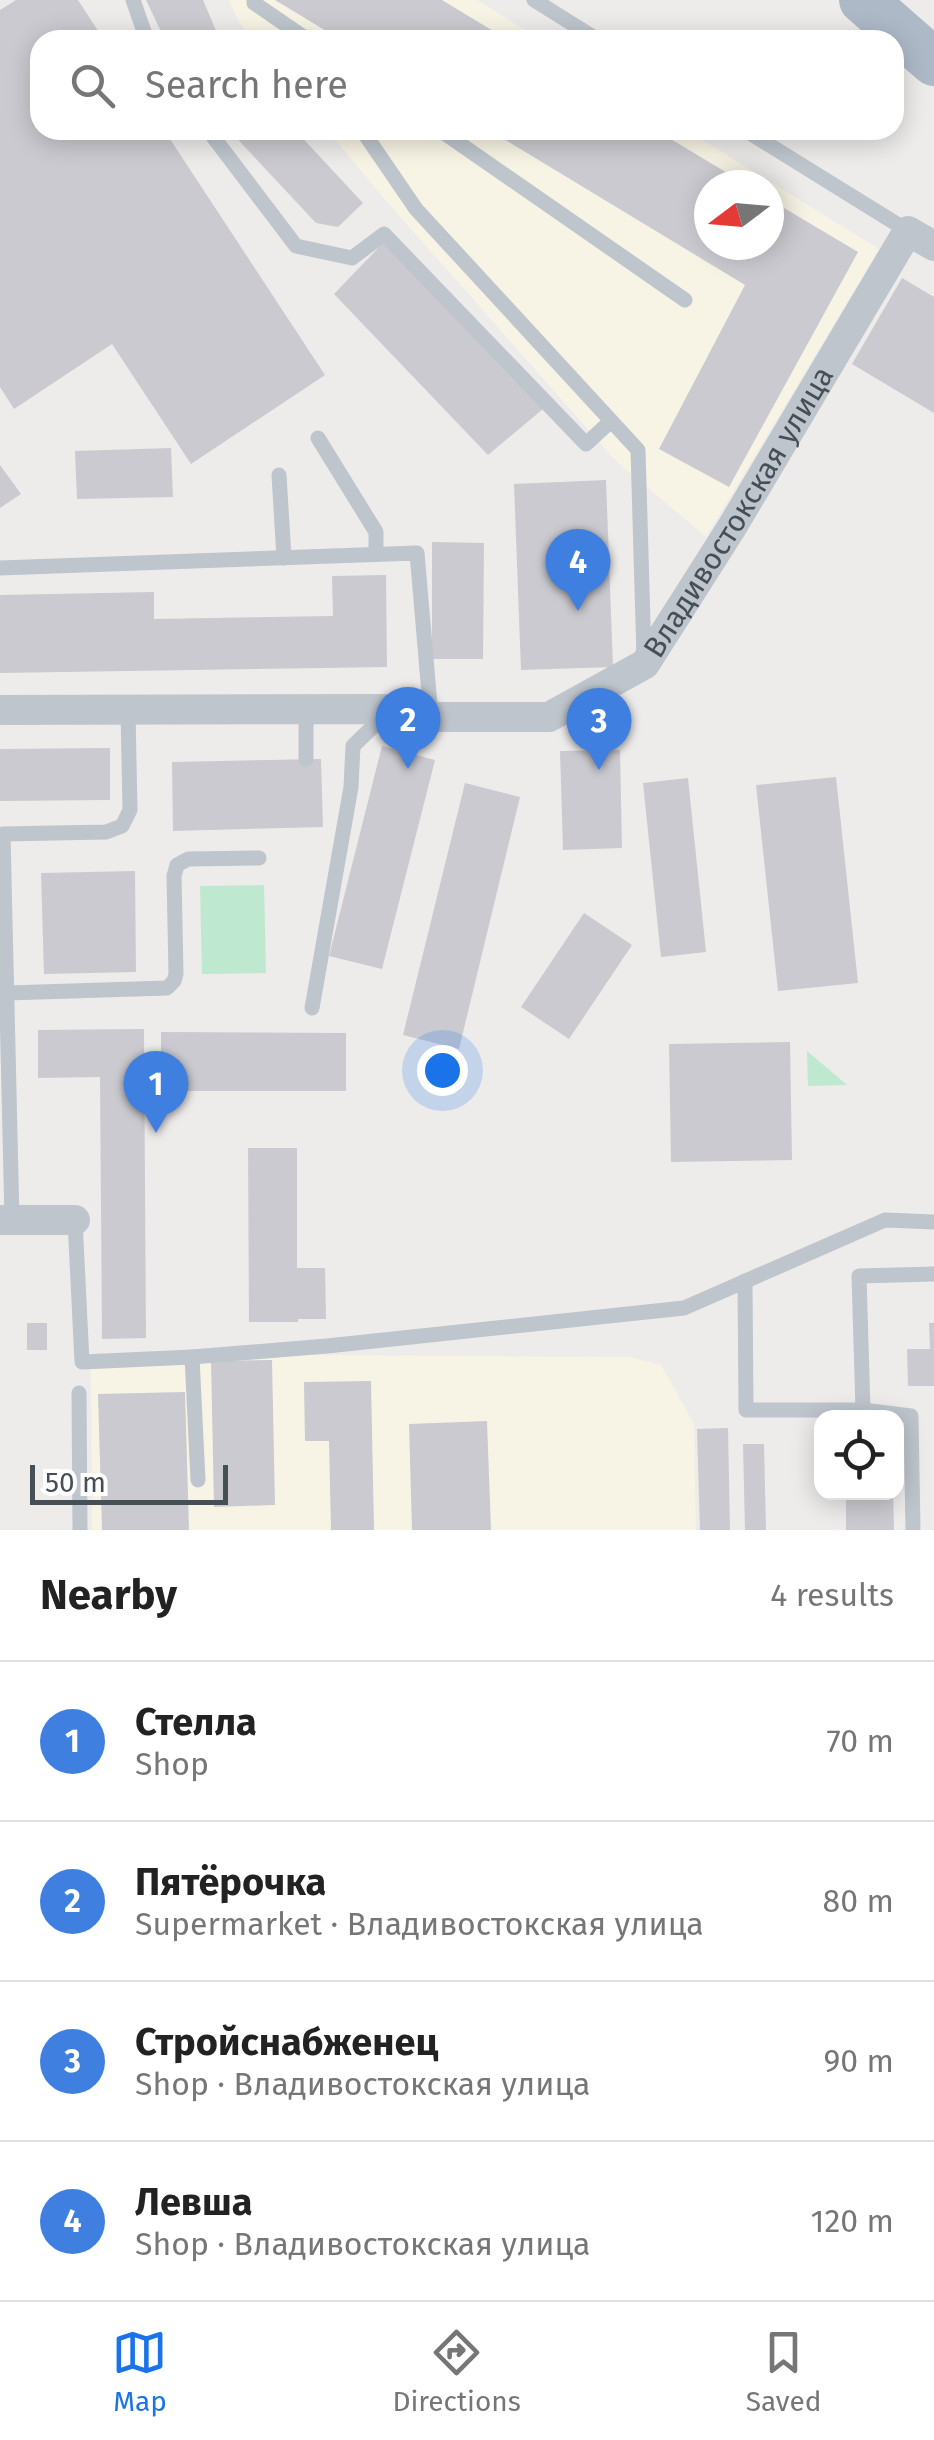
<!DOCTYPE html>
<meta charset="utf-8">
<style>
:root{--surface:#fff;--page:#f2f2f2;--text:#222;--muted:#767676;--line:#e0e0e0;--accent:#1a73e8}
body{margin:0;font-family:"Fira Sans",sans-serif;background:var(--page);color:var(--text)}
.controls{position:absolute;right:30px;bottom:30px;display:grid;overflow:hidden;border-radius:20px;box-shadow:0 5px 25px #0003}
.controls button{width:90px;height:90px;display:grid;place-items:center;padding:0;border:0;border-bottom:2px solid var(--line);background:var(--surface);color:var(--text);font:50px sans-serif}
.compass{position:absolute;left:694px;top:170px;width:90px;height:90px;border-radius:50%;background:var(--surface);box-shadow:0 5px 25px #0003;rotate:254deg}
.scale{position:absolute;left:30px;bottom:25px;width:198px;box-sizing:border-box;padding-left:10px;border:5px solid #464e56;border-top:0;font-size:28px;line-height:35px;white-space:nowrap;color:#464e56;-webkit-text-stroke:8px #fff;paint-order:stroke}
.you{position:absolute;left:442px;top:1070px;width:35px;height:35px;margin:-25px;border:8px solid #fff;border-radius:50%;background:#1a73e8;box-shadow:0 0 0 15px #1a73e833}
.badge{display:grid;place-items:center;width:65px;height:65px;border-radius:50%;background:var(--accent);color:#fff;font-size:32px;font-weight:700}
.pin{position:absolute;translate:-50% -82px;filter:drop-shadow(0 2px 5px #0008)}
.pin::after{content:'';position:absolute;top:52px;width:35px;height:30px;background:inherit;clip-path:polygon(0 0,100% 0,50% 100%)}
.list{margin:0;padding:0;list-style:none}
h2{display:flex;justify-content:space-between;align-items:center;height:130px;margin:0;padding:0 40px;font-size:42px}
h2 small{font-size:32px;font-weight:400;color:var(--muted)}
.list li{display:grid;grid-template-columns:65px 1fr auto;gap:30px;align-items:center;box-sizing:border-box;height:160px;padding:0 40px;border-top:2px solid var(--line)}
.list b{display:block;font-size:38px;white-space:nowrap}
.list p{margin:0;font-size:32px;white-space:nowrap;color:var(--muted)}
.list em{font-size:32px;font-style:normal;color:var(--muted)}
.icon{flex:none;width:55px;height:55px;fill:none;stroke:currentColor;stroke-width:2;stroke-linecap:round;stroke-linejoin:round}
.map{position:relative;flex:none;width:934px;height:1530px;overflow:hidden}
.search{position:absolute;background:var(--surface);box-shadow:0 5px 25px #0003;left:30px;right:30px;top:30px;height:110px;display:flex;align-items:center;gap:25px;box-sizing:border-box;padding:0 35px;border-radius:30px;color:var(--muted);font-size:38px}
.sheet{height:770px;background:var(--surface)}
nav{display:flex;justify-content:space-around;align-items:center;box-sizing:border-box;height:140px;border-top:2px solid var(--line);background:var(--surface);font-size:28px;color:var(--muted)}
nav a{display:grid;justify-items:center;gap:5px}
nav .on{color:var(--accent)}
.map>svg:first-child{display:block}
.commercial{fill:#f8f4e5;fill-rule:evenodd}
.green{fill:#bee8d0}
.building{fill:#cacad0}
.lines{fill:none;stroke-linecap:round;stroke-linejoin:round}
.lane{stroke:#bec5cc;stroke-width:15}
.street{stroke:#bec5cc;stroke-width:30}
.primary{stroke:#aeb9c8;stroke-width:48}
.labels{text-anchor:middle;dominant-baseline:central;stroke-width:9;stroke-linejoin:round;paint-order:stroke}
.street-label{font-size:30px;fill:#464e56;stroke:#fff}
</style>
<div class="map">
<svg width="934" height="1530" viewBox="0 0 934 1530">
<rect width="100%" height="100%" fill="#eeebeb"/>
<!-- commercial -->
<g class="commercial">
<path d="M229 0H477L541 40H254L239 22Z"/>
<path d="M327 130H686L879 249 706 537 614 459 382 196ZM709 185H769V245H709Z"/>
<path d="M299 1355 631 1357 661 1365 694 1424 696 1530H92L91 1369Z"/>
</g>
<!-- green -->
<g class="green">
<path d="M264 885 266 973 202 974 200 886Z"/>
<path d="M807 1051 847 1085 808 1086Z"/>
</g>
<!-- building -->
<g class="building">
<path d="M16 0H78L104 40H40V130H164L325 375 191 464 112 344 14 409 0 387V10Z"/>
<path d="M146 0H203L220 40H165Z"/>
<path d="M275 0H442L508 40H341Z"/>
<path d="M229 130H295L363 203 338 227 316 223Z"/>
<path d="M489 130H656L747 185H709V245H769V199L858 252 729 487 659 449 745 285Z"/>
<path d="M383 243 543 409 488 455 334 294Z"/>
<path d="M902 278 934 297V413L852 364Z"/>
<path d="M171 448 173 497 77 499 75 451Z"/>
<path d="M0 465 21 494 0 508Z"/>
<path d="M606 480 613 667 521 670 514 484Z"/>
<path d="M432 542 484 543 483 659H432Z"/>
<path d="M386 575 387 667 0 673V595L154 592V619L333 616 332 576Z"/>
<path d="M382 746 435 760 382 969 329 956Z"/>
<path d="M110 748V800L0 801V749Z"/>
<path d="M620 750 622 848 563 850 560 751Z"/>
<path d="M321 759 323 827 173 831 172 762Z"/>
<path d="M836 777 858 983 778 991 756 785Z"/>
<path d="M688 778 706 952 661 957 643 783Z"/>
<path d="M465 783 520 797 459 1049 403 1035Z"/>
<path d="M135 871 136 972 44 974 41 873Z"/>
<path d="M584 913 632 945 569 1039 521 1007Z"/>
<path d="M144 1029 146 1338 102 1339 100 1077 38 1078V1030Z"/>
<path d="M161 1032 346 1033V1091H161Z"/>
<path d="M790 1042 792 1160 671 1162 669 1044Z"/>
<path d="M248 1148H297V1268H325L326 1319H298V1322H249Z"/>
<rect x="27" y="1323" width="20" height="27"/>
<path d="M929 1323H934V1386H908L907 1349H930Z"/>
<path d="M272 1360 275 1505 214 1507 211 1361Z"/>
<path d="M371 1381 374 1530H331L329 1441H305L304 1382Z"/>
<path d="M185 1392 189 1530H102L98 1394Z"/>
<path d="M487 1421 491 1530H412L409 1424Z"/>
<path d="M728 1428 730 1530H700L697 1429Z"/>
<path d="M743 1444H764L766 1530H745Z"/>
<path d="M846 1492H893L894 1530H846Z"/>
</g>
<g class="lines">
<!-- lane -->
<g class="lane">
<path d="M133 0 147 40"/>
<path d="M254 0V3L308 40"/>
<path d="M534 0 598 40"/>
<path d="M208 130 296 246 352 258 384 234 586 444 611 421"/>
<path d="M362 130 416 209 638 450 644 657"/>
<path d="M440 130 685 300"/>
<path d="M745 130 908 231"/>
<path d="M318 438 376 532V554"/>
<path d="M279 475 284 558"/>
<path d="M0 568 417 553 431 717"/>
<path d="M306 709V759"/>
<path d="M7 993 167 988 174 981 176 974 174 876 177 865 188 859 259 858"/>
<path d="M312 1008 351 787 353 746 388 712"/>
<path d="M12 1220 3 834 106 832 122 826 130 810 128 711"/>
<path d="M75 1220 82 1362 192 1357 198 1480"/>
<path d="M745 1281 746 1410H863L911 1416 913 1530"/>
<path d="M192 1357 327 1346 684 1308 885 1220 934 1222"/>
<path d="M79 1393 80 1530"/>
<path d="M863 1410 859 1276 934 1274"/>
</g>
<!-- street -->
<g class="street">
<path id="s1" d="M0 710 391 709 431 717H549L645 664 732 527 908 231 934 246"/>
<path d="M0 1220H75"/>
</g>
<!-- primary -->
<path class="primary" d="M863 0 934 62"/>
</g>
<g class="labels">
<!-- street labels -->
<g class="street-label">
<text stroke="none"><textPath href="#s1" startOffset="838">Владивостокская улица</textPath></text>
</g>
</g>
</svg>
<div class="controls">
<button><svg class="icon" aria-label="locate" viewBox="0 0 24 24"><circle cx="12" cy="12" r="6"/><path d="M12 2v4M12 18v4M2 12h4M18 12h4"/></svg></button>
</div>
<svg class="compass" viewBox="-18 -18 36 36"><path d="M0-13l5 13h-10z" fill="#e53935"/><path d="M0 13l5-13h-10z" fill="#767676"/></svg>
<div class="scale">50 m</div>
<div class="you"></div>
<div class="pin badge" style="left:156px;top:1133px;background:#3f7fe0">1</div>
<div class="pin badge" style="left:408px;top:769px;background:#3f7fe0">2</div>
<div class="pin badge" style="left:599px;top:770px;background:#3f7fe0">3</div>
<div class="pin badge" style="left:578px;top:611px;background:#3f7fe0">4</div>
<div class="search"><svg class="icon" aria-label="search" viewBox="0 0 24 24"><circle cx="10" cy="10" r="6"/><path d="M15 15l6 6"/></svg>Search here</div>
</div>
<section class="sheet">
<h2>Nearby<small>4 results</small></h2>
<ul class="list">
<li><span class="badge" style="background:#3f7fe0">1</span><div><b>Стелла</b><p>Shop</p></div><em>70 m</em></li>
<li><span class="badge" style="background:#3f7fe0">2</span><div><b>Пятёрочка</b><p>Supermarket · Владивостокская улица</p></div><em>80 m</em></li>
<li><span class="badge" style="background:#3f7fe0">3</span><div><b>Стройснабженец</b><p>Shop · Владивостокская улица</p></div><em>90 m</em></li>
<li><span class="badge" style="background:#3f7fe0">4</span><div><b>Левша</b><p>Shop · Владивостокская улица</p></div><em>120 m</em></li>
</ul>
</section>
<nav>
<a class="on"><svg class="icon" aria-label="map" viewBox="0 0 24 24"><path d="M3 6l6-2 6 2 6-2v14l-6 2-6-2-6 2zM9 4v14M15 6v14"/></svg>Map</a>
<a><svg class="icon" aria-label="directions" viewBox="0 0 24 24"><path d="M12 3l9 9-9 9-9-9zM9 14v-3h6M13 9l2 2-2 2"/></svg>Directions</a>
<a><svg class="icon" aria-label="saved" viewBox="0 0 24 24"><path d="M7 4h10v16l-5-4-5 4z"/></svg>Saved</a>
</nav>
